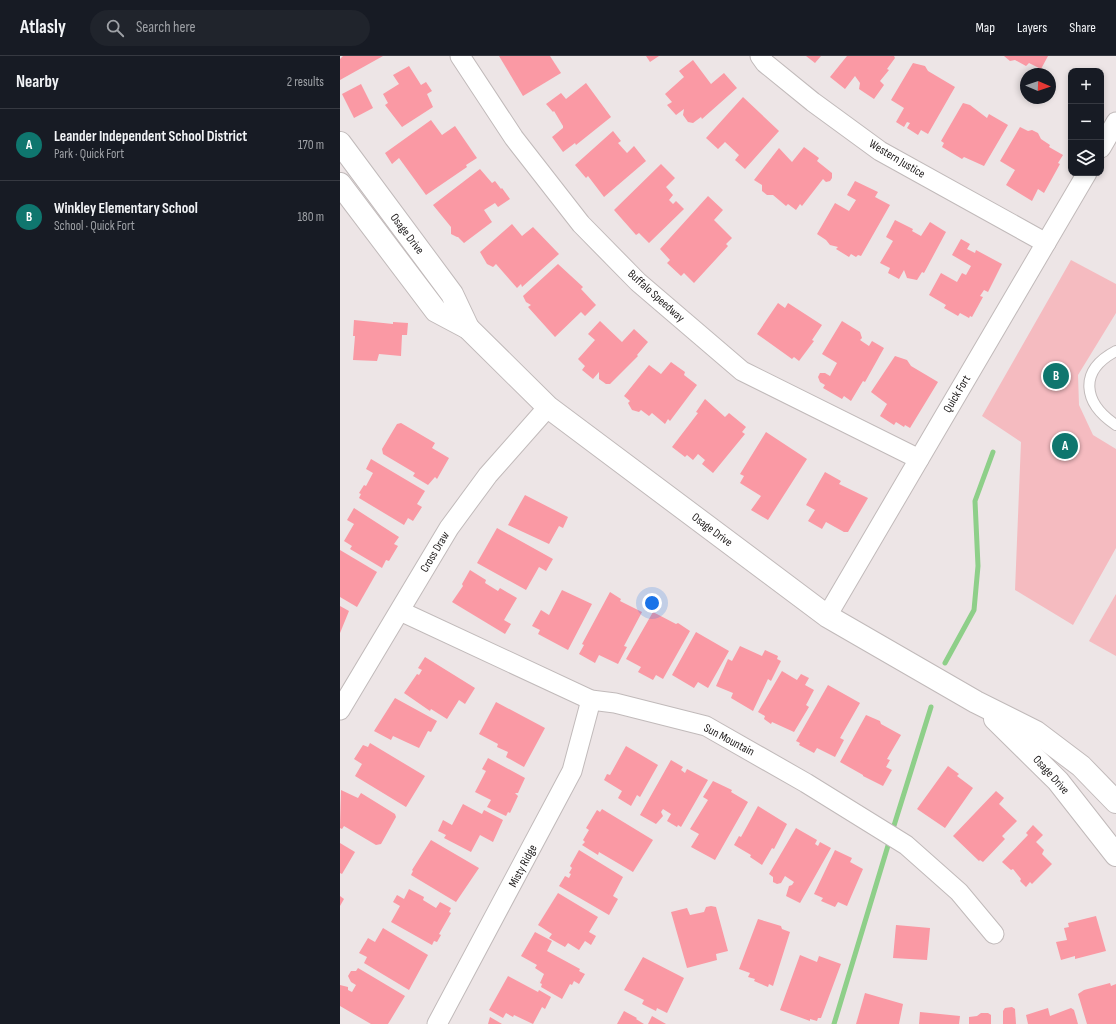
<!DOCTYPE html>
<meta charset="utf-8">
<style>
:root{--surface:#171b24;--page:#20242c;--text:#f1f3f6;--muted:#9ea1a6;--line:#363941;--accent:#0f766e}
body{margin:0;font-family:"Sofia Sans Condensed",sans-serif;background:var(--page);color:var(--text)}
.controls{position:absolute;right:12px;top:12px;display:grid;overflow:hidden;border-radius:8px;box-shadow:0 2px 6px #0003}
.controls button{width:36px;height:36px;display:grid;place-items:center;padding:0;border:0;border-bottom:1px solid var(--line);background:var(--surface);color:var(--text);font:20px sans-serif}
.compass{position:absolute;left:680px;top:12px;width:36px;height:36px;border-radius:50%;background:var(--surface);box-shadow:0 2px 6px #0003;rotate:92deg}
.you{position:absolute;left:312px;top:547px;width:14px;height:14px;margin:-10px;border:3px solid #fff;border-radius:50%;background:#1a73e8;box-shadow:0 0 0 6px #1a73e833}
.badge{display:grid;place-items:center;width:26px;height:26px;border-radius:50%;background:var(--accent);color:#fff;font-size:13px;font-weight:700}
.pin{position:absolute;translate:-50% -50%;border:2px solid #fff;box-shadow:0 1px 4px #0006}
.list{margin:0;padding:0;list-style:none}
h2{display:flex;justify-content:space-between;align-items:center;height:52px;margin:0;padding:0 16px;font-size:17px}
h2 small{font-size:13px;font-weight:400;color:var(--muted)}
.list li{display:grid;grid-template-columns:26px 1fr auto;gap:12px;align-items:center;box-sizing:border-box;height:72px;padding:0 16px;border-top:1px solid var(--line)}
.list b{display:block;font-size:15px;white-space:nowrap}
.list p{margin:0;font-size:13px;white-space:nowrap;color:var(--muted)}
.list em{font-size:13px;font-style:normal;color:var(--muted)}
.icon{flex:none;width:22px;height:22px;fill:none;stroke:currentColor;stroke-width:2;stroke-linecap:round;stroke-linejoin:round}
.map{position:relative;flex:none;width:776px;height:968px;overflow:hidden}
header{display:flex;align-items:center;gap:24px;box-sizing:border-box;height:56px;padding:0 20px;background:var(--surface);border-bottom:1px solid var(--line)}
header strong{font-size:19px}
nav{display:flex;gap:22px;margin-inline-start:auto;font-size:14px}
.search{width:280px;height:36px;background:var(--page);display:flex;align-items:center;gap:10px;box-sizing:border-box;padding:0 14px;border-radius:22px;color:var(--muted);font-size:15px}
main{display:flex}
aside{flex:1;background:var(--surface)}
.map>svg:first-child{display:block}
.green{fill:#f5bbc0}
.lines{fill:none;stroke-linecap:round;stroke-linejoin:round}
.stream{stroke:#8ecf89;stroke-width:5}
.building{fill:#fa99a4}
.service-casing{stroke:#c1baba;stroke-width:12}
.minor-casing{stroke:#c1baba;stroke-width:21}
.tertiary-casing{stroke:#c1baba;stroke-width:24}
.service{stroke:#fff;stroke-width:10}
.minor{stroke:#fff;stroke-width:19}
.tertiary{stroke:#fff;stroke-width:22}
.labels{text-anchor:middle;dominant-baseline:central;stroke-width:3;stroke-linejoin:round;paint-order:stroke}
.street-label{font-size:12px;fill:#1e1b1b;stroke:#fff}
</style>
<header>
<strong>Atlasly</strong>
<div class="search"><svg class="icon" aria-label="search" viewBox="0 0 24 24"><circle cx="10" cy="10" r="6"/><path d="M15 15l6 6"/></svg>Search here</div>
<nav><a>Map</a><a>Layers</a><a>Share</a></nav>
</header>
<main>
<aside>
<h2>Nearby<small>2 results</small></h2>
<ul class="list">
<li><span class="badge">A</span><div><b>Leander Independent School District</b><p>Park · Quick Fort</p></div><em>170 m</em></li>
<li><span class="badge">B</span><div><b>Winkley Elementary School</b><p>School · Quick Fort</p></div><em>180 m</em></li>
</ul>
</aside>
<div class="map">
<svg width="776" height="968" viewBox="0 0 776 968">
<rect width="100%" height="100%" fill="#ede5e6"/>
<!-- green -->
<g class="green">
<path d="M731 204 776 228V257L738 319 739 349 753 379 776 393V492L733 569 675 534 681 386 642 360Z"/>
<path d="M776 538V600L749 585Z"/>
</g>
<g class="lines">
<!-- stream -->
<g class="stream">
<path d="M605 607 634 554 638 510 635 445 653 396"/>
<path d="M552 776 591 651"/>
<path d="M494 968 550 783"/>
</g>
</g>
<!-- building -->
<g class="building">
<path d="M3 0H43L0 24V3Z"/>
<path d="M159 0H210L221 17 183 40Z"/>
<path d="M306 0H319L310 6Z"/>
<path d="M466 0H481L475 7Z"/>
<path d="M507 0H554L555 2 547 13 549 14 540 25 544 29 534 43 519 33 520 27 515 20 505 33 490 21Z"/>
<path d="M664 0H708L701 13 689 7 686 10 675 4 670 5Z"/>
<path d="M353 4 371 28 384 17 397 32 362 63 361 61 353 67 348 66 343 59 344 53 336 59 327 49 332 46 325 38 344 21 339 15Z"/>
<path d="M573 7 585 10 588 15 615 31 588 78 581 74 578 79 567 72 570 67 567 66 564 71 556 66 564 52 551 44Z"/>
<path d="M69 10 81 29 86 26 92 35 87 38 93 51 62 71 45 49 48 47 43 38 59 28 53 19Z"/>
<path d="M246 27 271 61 236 89 235 87 223 96 212 81 223 72V70L214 55 213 56 206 48 221 37 226 43Z"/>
<path d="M21 28 33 52 14 62 2 38Z"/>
<path d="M403 41 439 75 405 113 395 104 399 99 385 86 378 93 366 82Z"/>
<path d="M623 47 630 49 647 62 649 58 668 69 644 110 624 101 622 103 602 91 604 87 601 85Z"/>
<path d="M91 64 102 79 115 70 137 102 126 109 127 111 86 139 59 102 52 108 45 97Z"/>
<path d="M680 71 688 75 692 74 698 77 701 83 710 89 709 91 723 99 718 107 720 108 704 137 698 133 692 145 666 129 675 114 660 105Z"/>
<path d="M273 75 281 85 278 87 287 97 294 90 306 105 264 141 248 120 246 122 235 109Z"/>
<path d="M464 91 479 102 477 105 492 117V122L490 125 486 126 483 123 462 150 460 148 456 154 448 148 446 150 433 139H427L422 135V129L414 124 439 92 452 106Z"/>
<path d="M321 108 335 122 326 131 333 139 329 144 333 148 336 145 344 153 309 187 299 177 296 179 274 154Z"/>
<path d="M140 113 152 127 155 125 161 133 162 132 170 143 158 151 155 147 144 154 152 166 124 187 118 181H117L111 178V171L93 149Z"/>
<path d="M515 125 538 136 535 141 550 149 521 200 518 199 516 201 511 198 509 201 496 193 498 191 490 189 486 184 477 178 495 147 509 155 516 144 507 139Z"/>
<path d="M368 140 383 154 374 164 392 182 386 188 388 190 354 227 344 217 341 220 327 207 330 204 320 193Z"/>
<path d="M555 164 573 173 572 175 581 180 590 166 606 176 584 217 582 216 577 224 567 222 564 214 559 223 548 217 550 212 540 207 553 185 546 181Z"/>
<path d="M172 168 182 180 193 171 219 198 182 231 181 228 177 232 156 208 153 211 147 208 140 196Z"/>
<path d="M621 183 630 188 627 193 635 197 636 194 662 208 648 236 644 234 640 240 643 241 632 261 630 260 629 262 620 257 618 260 604 252 606 249 589 239 601 217 617 226 622 217 626 219 631 210 612 199Z"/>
<path d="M218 208 243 231 241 233 256 249 245 260 241 256 215 281 188 251 191 249 186 246 183 240Z"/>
<path d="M438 247 445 252 448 247 482 269 472 284 474 285 459 305 454 301 452 303 417 278Z"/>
<path d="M14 264 53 268V266L68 267 67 279H62L61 300 39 298 37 305 13 304 15 280H13Z"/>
<path d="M260 265 282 286 294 273 308 286 297 299 298 300 270 328H266L259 323V316L253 323 242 314 245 310 238 303 255 284 248 278Z"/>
<path d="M502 265 520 276 522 282 520 284 529 290 532 285 544 292 525 326 523 325 511 345 504 340 502 343 483 332 485 329 480 326 478 321 480 317H485L490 320 497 307 482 298Z"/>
<path d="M555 300 567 304 571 310 598 326 570 372 565 369 564 371 556 366 554 369 540 360 547 348 531 336Z"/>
<path d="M331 306 345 316 344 319 357 329 330 365 328 363 325 368 312 357 309 360 301 354 299 356 292 354 288 347 290 345 284 340 309 309 321 318Z"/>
<path d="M365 343 385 361 389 357 406 371 402 376 405 378 373 417 362 408 365 404 358 398 353 404 347 399 345 401 332 391 358 357 356 356Z"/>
<path d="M61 367 95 387 92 392 109 402 97 423 95 421 88 429 73 420 75 417 43 398 42 393 57 368Z"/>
<path d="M426 376 467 403 428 464 411 454 421 440 400 427 404 420 400 418Z"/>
<path d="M31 403 85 435 77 448 82 451 73 465 68 462 64 469 19 442 21 438 19 437 24 429 26 430 33 417 26 413Z"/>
<path d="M485 416 501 425 499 428 528 442 508 476H504L486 466 482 473 468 465 475 454 466 449Z"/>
<path d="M185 439 228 461 223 472 219 470 209 488 168 469Z"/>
<path d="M14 452 59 481 54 488 58 490 49 505 46 504 42 512 10 493 12 490 4 485 14 468 7 464Z"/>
<path d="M157 472 213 503 206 515 199 511 186 534 137 507Z"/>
<path d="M0 494 37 516 17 551 0 541Z"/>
<path d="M130 514 146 524 145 527 158 535 160 532 177 542 164 564 171 568 165 578 112 546 123 530 122 528Z"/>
<path d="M222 534 252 548 228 594 198 578 200 574 192 570 201 554 209 559Z"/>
<path d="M270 536 281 543 280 545 302 556 284 590 287 591 278 608 259 599 255 607 239 598 244 589 242 588Z"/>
<path d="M0 550 9 555 0 577Z"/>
<path d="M313 556 336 568 338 567 350 575 323 623 316 619 313 624 298 616 301 611 286 603Z"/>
<path d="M356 576 389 595 368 632 358 626 354 632 332 619Z"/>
<path d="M400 590 422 600 425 594 438 600 437 603 441 605 431 625 428 623 413 655 391 642 393 637 376 630 388 603 392 605Z"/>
<path d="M85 601 135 632 125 648 119 644 107 663 91 653 90 655 64 637 77 618 79 619 82 614 78 612Z"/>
<path d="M442 615 457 624 461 618 469 622 465 629 474 634 466 649 469 651 454 676 432 666 431 668 424 663 425 660 418 656Z"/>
<path d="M488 629 520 647 500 682 504 684 495 701 477 692 474 697 459 689 460 687 456 685Z"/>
<path d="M55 642 97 665 91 676 88 675 79 692 53 680 51 684 34 675Z"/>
<path d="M156 646 205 672 184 711 166 701 168 696 157 691 158 688 139 678Z"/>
<path d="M526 659 540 665 541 668 561 679 547 703 550 704 546 711 552 714 543 730 523 720V719L500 706Z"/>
<path d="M30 687 85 720 66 751 15 720 22 708 14 703 23 689 28 691Z"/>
<path d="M286 690 318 709 300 741 297 739 291 750 278 742 282 735 264 724 267 718 270 719Z"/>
<path d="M148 702 185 722 178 737H175L178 740 170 757 168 756 166 760 147 751 151 744 135 736 146 715 142 713Z"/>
<path d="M331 704 343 711 341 714 345 717 347 713 368 724 341 771 338 769 337 771 327 765 331 758 323 753 321 756 323 760 316 768 300 759Z"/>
<path d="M608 710 619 718 617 720 633 732 605 772 577 753Z"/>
<path d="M373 725 392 734 391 736 408 746 375 804 351 791 359 778 350 773 368 744 363 741Z"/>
<path d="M1 734 18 742 21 737 55 758 56 761 41 788 36 789 4 770 2 773 0 772Z"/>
<path d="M656 735 664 742 659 748 677 765 662 780 665 783 643 806 640 804 639 805 613 780Z"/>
<path d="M123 748 142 758 144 754 163 764 153 786 140 779 131 796 104 782 106 779 98 775 103 764 112 769Z"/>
<path d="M418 750 447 768 434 793 432 792 422 809 410 801 411 799 394 789 399 780 401 781Z"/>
<path d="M262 753 313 784 293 816 259 796 258 799 242 789 245 786 243 784 249 774 246 772 257 754 260 756Z"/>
<path d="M693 769 703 779 696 786 704 794 702 798 712 808 692 828 690 826 686 831 680 825 681 823 673 813 671 814 662 806 688 779 686 777Z"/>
<path d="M456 772 477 784 475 788 478 790 480 786 491 792 460 847 446 840 449 830 452 829 454 826 445 820 441 827 437 828 433 826V821L429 818Z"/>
<path d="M91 784 139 812 116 846 71 819 73 815 72 814Z"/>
<path d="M0 787 15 796 2 818 0 817Z"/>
<path d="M239 794 283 821 273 840 278 843 269 859 219 830 225 820 229 822 231 818 229 817 232 812 230 810Z"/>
<path d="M495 794 512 802 510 806 523 813 507 850 498 846 495 851 481 845 483 842 474 838Z"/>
<path d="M69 833 84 841 83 844 96 852 100 846 111 852 109 856 111 857 99 878 101 879 97 886 94 885 92 889 51 866 60 850 53 846 57 839 64 843Z"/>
<path d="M218 837 258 861 249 876 256 880 251 889 245 885 239 894 228 887 225 891 209 882 212 878 198 869Z"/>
<path d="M0 840 4 843 0 850Z"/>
<path d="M371 850 376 851 388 895 376 898 377 904 347 912 331 856 347 852 350 859 364 856 366 851Z"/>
<path d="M756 860 766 895 735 903V900L721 904 716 886 727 884 724 872 729 871 728 867Z"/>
<path d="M418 863 441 870 442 873 450 876 433 930 429 928 428 931 414 925 415 923 408 921 410 917 399 913Z"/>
<path d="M556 869 590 872 587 904 553 902Z"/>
<path d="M43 872 88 899 69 934 24 907 27 901 19 897 28 882 35 886Z"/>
<path d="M195 876 212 885 207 895 240 913 239 915 245 918 239 928 234 925 232 929 230 928 222 943 201 931 202 928 200 927 204 918 195 912 197 909 181 900Z"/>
<path d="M460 899 477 906 479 900 501 908 481 962H478L477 965 470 963V965L440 954Z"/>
<path d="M303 901 344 922 327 957 317 952 316 955 302 948 304 944 284 934Z"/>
<path d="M18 912 65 940 48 968H31L0 950V929L8 931V934L12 936 16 929 11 926 8 920 11 915H16Z"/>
<path d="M168 920 198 936 199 934 211 941 205 953 202 951 193 968 174 959 173 961 166 957 163 962 149 954Z"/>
<path d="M770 927 771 930 776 928V968H747L738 938 744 934Z"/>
<path d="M525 937 563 948 559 968H516Z"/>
<path d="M672 951 675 953 676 968H663V955L665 952Z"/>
<path d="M708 952 710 960 731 952 734 954 738 968H688L686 959Z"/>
<path d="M284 955 297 962 296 963 304 968H277Z"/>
<path d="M580 956 620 960 619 968H579Z"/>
<path d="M641 957H648L651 959V968H629V961L637 960Z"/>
<path d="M312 960 326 968H308Z"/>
<path d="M150 961 162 968H148Z"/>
</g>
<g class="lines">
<defs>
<path id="service" d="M776 295C738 315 743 347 776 369"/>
<g id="minor">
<path d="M120 0 174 82 241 168 298 226 402 315 579 403"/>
<path d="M420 0 425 7 473 46 540 95 706 187"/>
<path d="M761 92 776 66"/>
<path d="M60 555 251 644 275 647 366 670 466 727 566 789 619 836 654 878"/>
<path d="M487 560 747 117"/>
<path d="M0 654 109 472 148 419 208 351"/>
<path d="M97 968 232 715 251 644"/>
</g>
<g id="tertiary">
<path d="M0 87 112 238 128 272"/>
<path d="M0 128 96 255 128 272 208 351 487 560 636 646 696 676 741 710 776 746"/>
<path d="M655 663 718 725 776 799"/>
</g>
</defs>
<!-- service casing -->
<use href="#service" class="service-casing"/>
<!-- minor casing -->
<use href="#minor" class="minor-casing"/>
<!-- tertiary casing -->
<use href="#tertiary" class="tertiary-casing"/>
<!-- service -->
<use href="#service" class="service"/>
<!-- minor -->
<use href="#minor" class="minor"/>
<!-- tertiary -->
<use href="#tertiary" class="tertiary"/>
</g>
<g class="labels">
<!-- street labels -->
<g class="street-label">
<text transform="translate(557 103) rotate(31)">Western Justice</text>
<text transform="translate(67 178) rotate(53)">Osage Drive</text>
<text transform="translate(316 240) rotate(42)">Buffalo Speedway</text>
<text transform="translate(617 338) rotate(-59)">Quick Fort</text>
<text transform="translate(372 474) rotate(37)">Osage Drive</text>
<text transform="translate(95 496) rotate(-59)">Cross Draw</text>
<text transform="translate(389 684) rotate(28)">Sun Mountain</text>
<text transform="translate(711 719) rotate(48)">Osage Drive</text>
<text transform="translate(183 810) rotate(-62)">Misty Ridge</text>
</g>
</g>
</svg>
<div class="controls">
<button>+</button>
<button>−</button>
<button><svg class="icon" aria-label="layers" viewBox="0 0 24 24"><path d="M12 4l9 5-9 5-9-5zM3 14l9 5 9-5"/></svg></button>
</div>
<svg class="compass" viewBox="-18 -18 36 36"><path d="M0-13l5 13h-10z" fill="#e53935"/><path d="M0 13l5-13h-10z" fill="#9ea1a6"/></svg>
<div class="you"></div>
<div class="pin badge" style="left:725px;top:390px">A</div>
<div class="pin badge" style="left:716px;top:320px">B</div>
</div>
</main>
